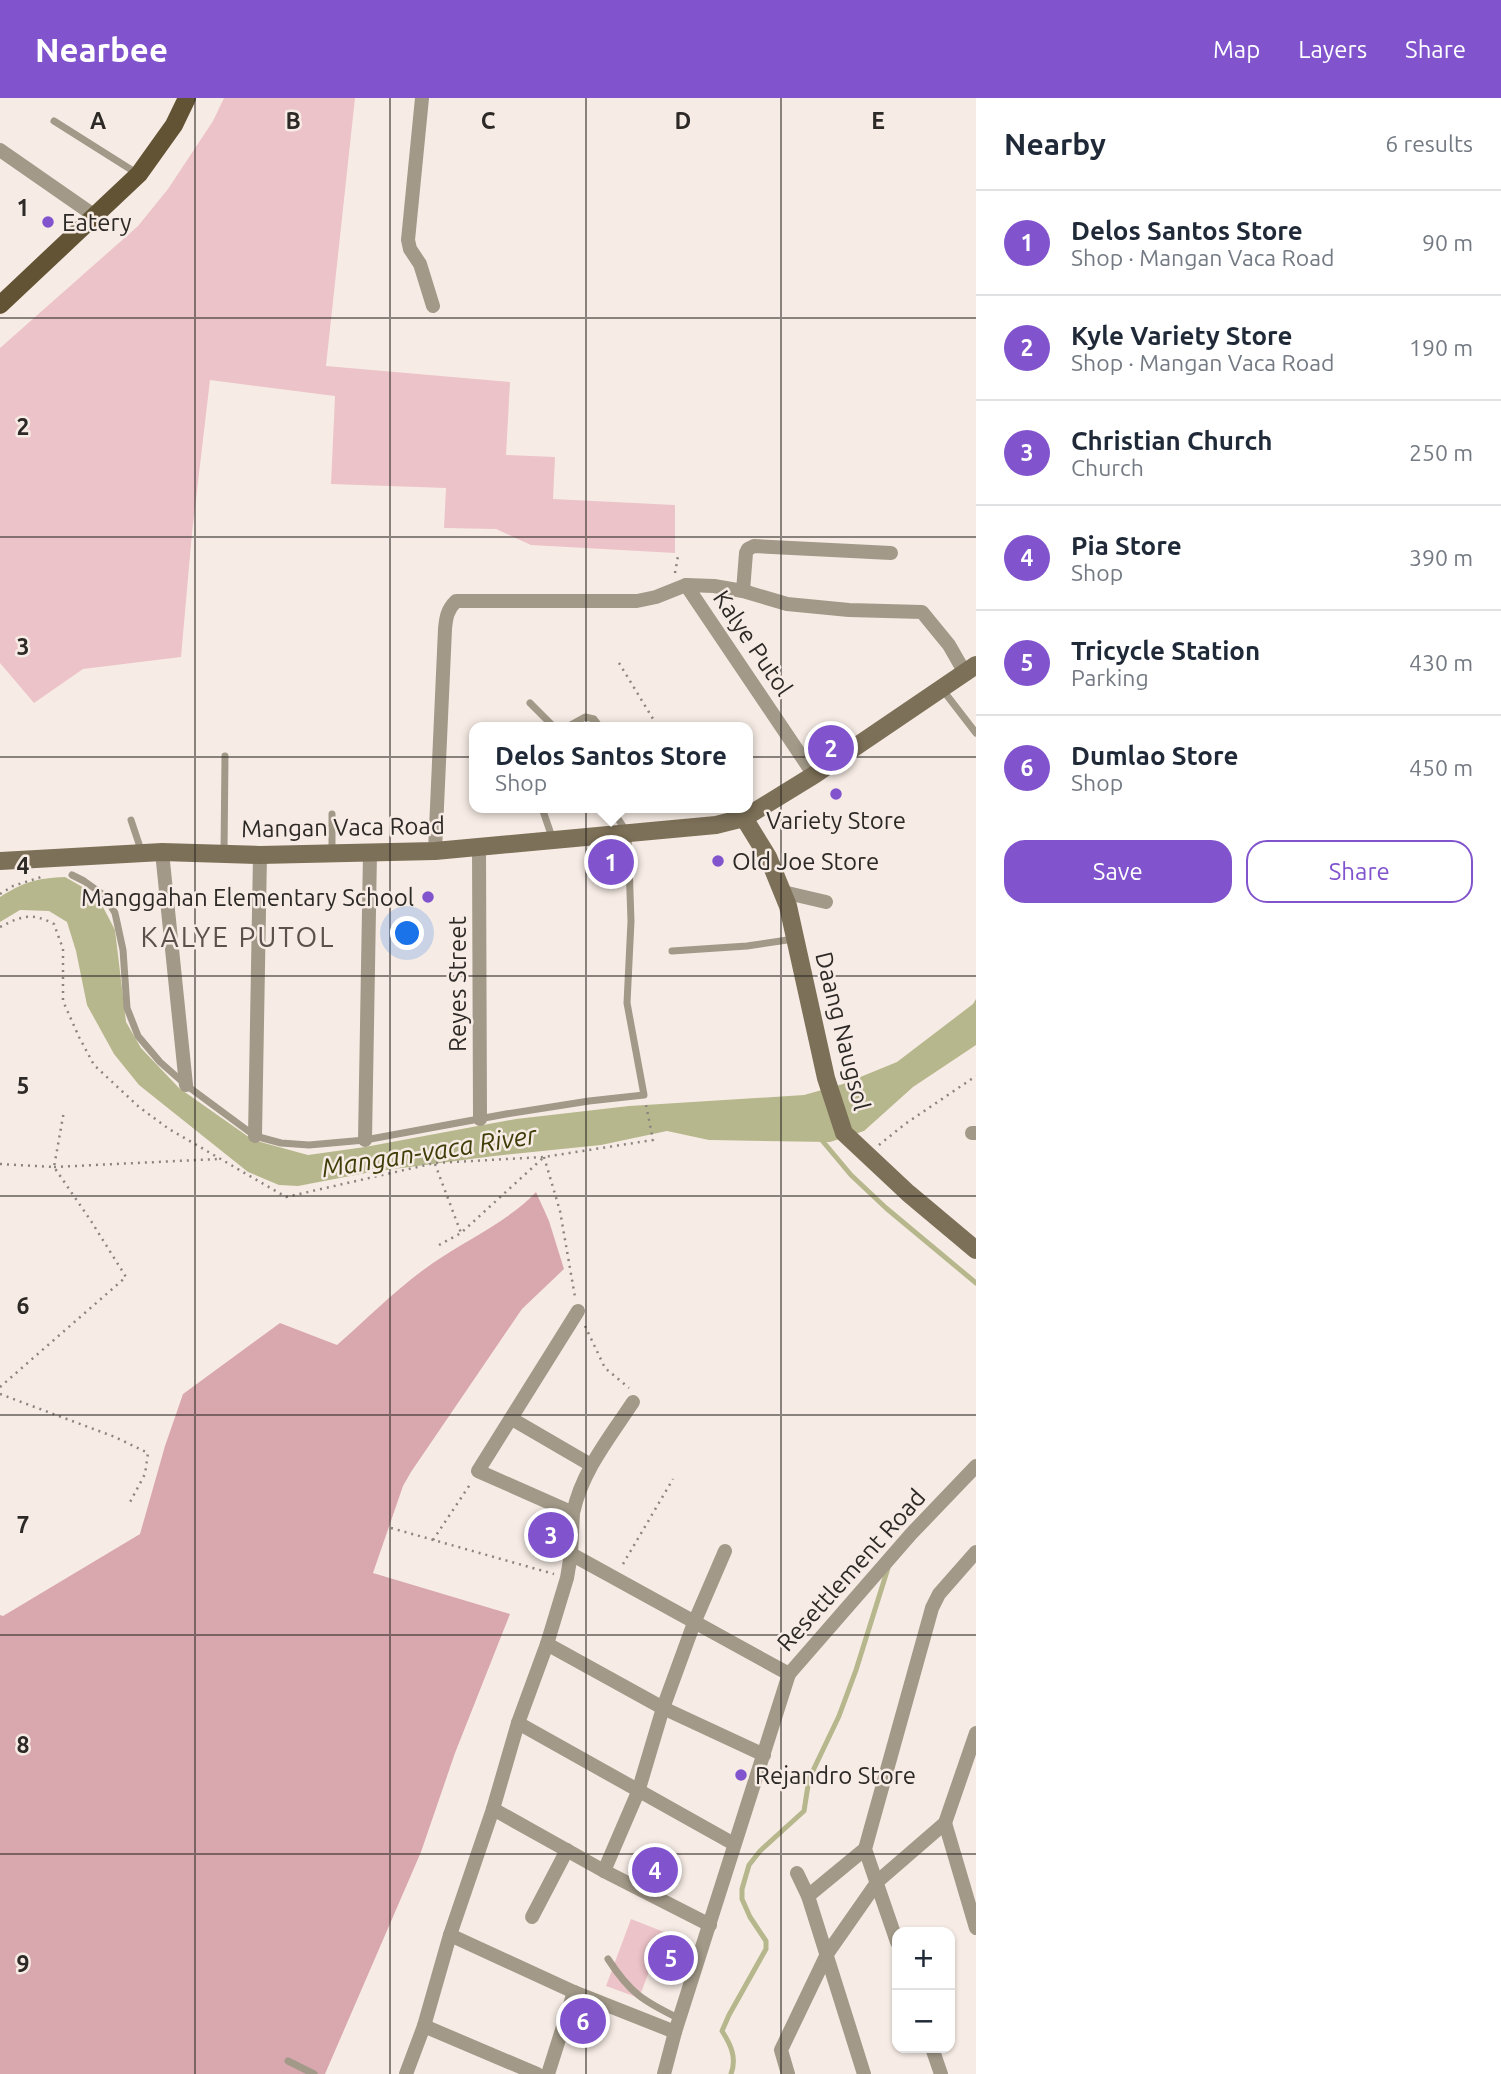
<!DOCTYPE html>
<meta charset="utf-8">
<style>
:root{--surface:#fff;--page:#f2f2f3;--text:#1f2937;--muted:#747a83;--line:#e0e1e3;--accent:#8154cd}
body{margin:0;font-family:Ubuntu,sans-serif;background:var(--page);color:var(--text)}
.controls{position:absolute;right:21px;bottom:21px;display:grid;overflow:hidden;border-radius:14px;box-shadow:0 2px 5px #0004}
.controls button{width:63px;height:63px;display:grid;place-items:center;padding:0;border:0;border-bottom:2px solid var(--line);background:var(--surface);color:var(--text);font:35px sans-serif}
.you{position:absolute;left:408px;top:836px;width:24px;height:24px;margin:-18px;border:5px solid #fff;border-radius:50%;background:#1a73e8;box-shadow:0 0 0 10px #1a73e833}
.badge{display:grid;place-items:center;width:46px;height:46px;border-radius:50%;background:var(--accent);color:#fff;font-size:23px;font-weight:700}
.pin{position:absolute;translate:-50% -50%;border:4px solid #fff;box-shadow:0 2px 7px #0006}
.popup{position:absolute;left:469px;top:624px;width:284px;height:91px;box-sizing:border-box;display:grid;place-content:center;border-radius:14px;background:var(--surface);filter:drop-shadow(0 2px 5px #0005);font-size:23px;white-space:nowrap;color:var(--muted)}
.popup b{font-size:26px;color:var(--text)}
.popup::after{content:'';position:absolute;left:50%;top:100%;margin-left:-14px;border:14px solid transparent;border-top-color:var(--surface)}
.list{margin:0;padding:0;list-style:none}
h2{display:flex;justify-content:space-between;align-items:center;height:91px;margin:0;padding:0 28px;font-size:30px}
h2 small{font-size:23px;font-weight:400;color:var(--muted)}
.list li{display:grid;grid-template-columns:46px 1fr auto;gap:21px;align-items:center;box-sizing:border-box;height:105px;padding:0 28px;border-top:2px solid var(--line)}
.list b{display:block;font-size:26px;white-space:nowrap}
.list p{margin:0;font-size:23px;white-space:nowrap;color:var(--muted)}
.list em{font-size:23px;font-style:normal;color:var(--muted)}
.actions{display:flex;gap:14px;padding:21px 28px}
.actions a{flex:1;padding:16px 0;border:2px solid var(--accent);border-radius:21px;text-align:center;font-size:24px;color:var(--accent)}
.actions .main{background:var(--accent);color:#fff}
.map{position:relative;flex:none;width:976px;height:1976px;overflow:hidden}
header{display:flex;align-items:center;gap:42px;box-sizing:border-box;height:98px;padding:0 35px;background:var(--accent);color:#fff}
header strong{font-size:33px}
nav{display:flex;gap:38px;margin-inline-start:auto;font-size:24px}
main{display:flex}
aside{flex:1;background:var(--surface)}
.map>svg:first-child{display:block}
.green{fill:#ecc3c8}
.forest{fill:#d9a8ae}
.water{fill:#b6b78c}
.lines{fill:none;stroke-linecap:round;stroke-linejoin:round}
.stream{stroke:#b6b78c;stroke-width:5}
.path{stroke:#8b847f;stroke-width:2.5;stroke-dasharray:2 5;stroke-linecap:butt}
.service{stroke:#a29988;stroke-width:7}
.minor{stroke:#a29988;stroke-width:14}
.secondary{stroke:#7d7058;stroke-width:18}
.primary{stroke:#625335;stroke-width:18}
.grid{fill:none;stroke:#2d2926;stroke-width:2;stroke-opacity:0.55}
.poi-dot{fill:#8154cd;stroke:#f7ece5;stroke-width:2.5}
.labels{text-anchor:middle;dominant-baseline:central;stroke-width:5;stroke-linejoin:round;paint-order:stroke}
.poi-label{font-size:24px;fill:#2d2926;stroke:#f7ece5;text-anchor:start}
.street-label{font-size:24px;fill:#2d2926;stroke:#f7ece5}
.water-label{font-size:26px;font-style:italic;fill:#3f3d08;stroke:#f7ece5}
.quarter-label{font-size:28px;letter-spacing:2px;fill:#5a524b;stroke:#f7ece5}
.grid-label{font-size:23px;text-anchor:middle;font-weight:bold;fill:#2d2926;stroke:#f7ece5;stroke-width:5;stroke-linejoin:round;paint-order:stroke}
</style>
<header>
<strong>Nearbee</strong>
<nav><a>Map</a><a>Layers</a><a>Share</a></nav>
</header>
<main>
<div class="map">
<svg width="976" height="1976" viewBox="0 0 976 1976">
<rect width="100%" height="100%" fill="#f7ece5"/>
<!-- green -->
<g class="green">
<path d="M224 0H355L326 268 510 284 506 357 555 359 553 401 675 407V455L531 447 496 431 444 430 446 390 331 386 335 298 210 282 192 435 181 559 83 571 34 605 0 565V250L138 128 168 91 213 23Z"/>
<path d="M631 1821 664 1834 639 1900 606 1888Z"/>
</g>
<!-- forest -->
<path class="forest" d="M536 1094 549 1123 564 1171 522 1211 411 1374 403 1388 373 1475 510 1516 455 1655 421 1754 325 1976H0V1517L3 1518 140 1436 165 1348 183 1296 280 1225 337 1247C368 1220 398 1189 433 1165 466 1142 509 1123 536 1094Z"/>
<!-- water -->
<path class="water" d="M65 779 86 791 103 809 115 832 126 924 141 950 179 990 253 1042 308 1057 365 1049 516 1021 629 1008 804 997 843 986 897 964 973 906 976 901V947L913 989 864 1033 830 1044 709 1042 667 1033 601 1047 494 1058 371 1074 298 1088 279 1087 248 1074 139 987 114 956 87 907 76 853 67 824 49 813 20 812 0 824V799C23 784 38 780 65 779Z"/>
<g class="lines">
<!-- stream -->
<g class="stream">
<path d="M820 1040 851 1077 886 1110 976 1185"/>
<path d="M731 1976C737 1960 731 1947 722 1933L729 1917 766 1851V1843L750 1819 742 1801V1791L749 1767 760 1753 804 1713 809 1681 839 1618 856 1572 888 1470"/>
</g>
<!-- path -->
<g class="path">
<path d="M675 475 678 458"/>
<path d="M619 565 658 629"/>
<path d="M0 796 13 788 41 779"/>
<path d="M0 829C22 818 31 814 54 826L63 851V903L79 939 94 967 139 1009 169 1031 286 1099 435 1065 544 1059 653 1042 646 1007"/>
<path d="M879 1047 905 1026 976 978"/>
<path d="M544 1059 560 1113 575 1199"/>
<path d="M0 1066 54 1069 64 1013"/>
<path d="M435 1066 461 1135"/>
<path d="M54 1069 218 1061"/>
<path d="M439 1147 461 1135 544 1059"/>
<path d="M585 1228 605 1270 629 1290"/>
<path d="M0 1289 126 1179 91 1123 54 1069"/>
<path d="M0 1296 115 1339 148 1355 145 1376 129 1406"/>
<path d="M391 1430 554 1476"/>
<path d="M433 1442 471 1385"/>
<path d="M623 1466 673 1381"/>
</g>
<!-- service -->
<g class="service">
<path d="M54 23 138 76"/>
<path d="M942 591 976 635"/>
<path d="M530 605 554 629"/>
<path d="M567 629 585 619 594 621 600 629"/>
<path d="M542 710 553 742"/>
<path d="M131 722 142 755"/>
<path d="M224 755 225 658"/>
<path d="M332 756V716"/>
<path d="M72 777 84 783 105 798 115 815 123 852 127 910 138 938 160 964 186 987 255 1038 281 1045 309 1047 365 1042 506 1016 589 1003 644 997 627 905 631 823 628 736 611 710"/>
<path d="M672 853 747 848 794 841"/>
<path d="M608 1861C630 1895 643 1903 680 1921"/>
<path d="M288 1963 314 1976"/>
</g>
<!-- minor -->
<g class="minor">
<path d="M422 0 408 142 410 151 420 166 433 208"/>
<path d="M0 52 95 118"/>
<path d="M743 493 746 455 748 451 754 448 891 455"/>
<path d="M814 677 686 487 714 488 743 493 787 506 849 512 922 514 949 547 965 575"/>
<path d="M479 749 480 1021"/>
<path d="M435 753 445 531C446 520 447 512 456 503H637L656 499 686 487"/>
<path d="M162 754 186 987"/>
<path d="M783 794 826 804"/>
<path d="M972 1035H976"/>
<path d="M255 1038 260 757"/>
<path d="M365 1042 370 755"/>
<path d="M512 1321 591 1367"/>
<path d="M573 1415C582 1373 610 1339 633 1304"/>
<path d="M571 1456 789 1576"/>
<path d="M547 1546 663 1610 764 1657"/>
<path d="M518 1625 734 1746"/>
<path d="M493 1711 604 1773 710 1827"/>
<path d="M945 1725 976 1830"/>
<path d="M604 1773 638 1694 663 1610 694 1525 725 1453"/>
<path d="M797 1775 808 1798 864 1976"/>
<path d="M808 1798 865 1751"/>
<path d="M532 1819 567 1752"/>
<path d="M450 1837 574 1894 675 1934"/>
<path d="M897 1844 865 1751 932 1510 939 1496 976 1454"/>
<path d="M424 1928 537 1976"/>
<path d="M932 1950 941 1976"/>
<path d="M406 1976 424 1928 450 1837 493 1711 518 1625 547 1546 567 1480 571 1456 573 1415 478 1373 578 1213"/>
<path d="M548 1976 574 1894"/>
<path d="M664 1976 675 1934 789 1576 911 1436 976 1368"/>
<path d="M788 1976 781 1952 827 1856 878 1783 945 1725 976 1635"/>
</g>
<!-- secondary -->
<g class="secondary">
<path d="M744 720 768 759 788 808 826 980 844 1035 908 1095 976 1152"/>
<path d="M0 763 162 754 260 757 435 753 716 727 744 720 814 677 976 567"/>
</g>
<!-- primary -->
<path class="primary" d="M0 207 139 76 174 27 187 0"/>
</g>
<!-- grid -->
<path class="grid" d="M195 0V1976M390 0V1976M586 0V1976M781 0V1976M0 220H976M0 439H976M0 659H976M0 878H976M0 1098H976M0 1317H976M0 1537H976M0 1756H976"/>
<!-- markers -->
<g class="poi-dot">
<circle cx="48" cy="124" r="7"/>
<circle cx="836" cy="696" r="7"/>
<circle cx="718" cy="763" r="7"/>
<circle cx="428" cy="799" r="7"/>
<circle cx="741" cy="1677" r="7"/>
</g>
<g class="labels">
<!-- poi labels -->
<g class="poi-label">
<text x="62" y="124">Eatery</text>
<text x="836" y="722" text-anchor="middle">Variety Store</text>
<text x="732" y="763">Old Joe Store</text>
<text x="414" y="799" text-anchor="end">Manggahan Elementary School</text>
<text x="755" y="1677">Rejandro Store</text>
</g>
<!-- street labels -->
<g class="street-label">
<text transform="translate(753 545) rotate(56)">Kalye Putol</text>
<text transform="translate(343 729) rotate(-1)">Mangan Vaca Road</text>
<text transform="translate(457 886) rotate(-90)">Reyes Street</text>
<text transform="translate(843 933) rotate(76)">Daang Naugsol</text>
<text transform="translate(851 1472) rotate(-48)">Resettlement Road</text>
</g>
<!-- water labels -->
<g class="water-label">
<text transform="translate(429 1053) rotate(-9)">Mangan-vaca River</text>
</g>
<!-- quarter labels -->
<g class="quarter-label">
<text x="238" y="838">KALYE PUTOL</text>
</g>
</g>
<g class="grid-label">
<text x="98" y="31">A</text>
<text x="293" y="31">B</text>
<text x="488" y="31">C</text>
<text x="683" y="31">D</text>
<text x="878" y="31">E</text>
<text x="23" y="118">1</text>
<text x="23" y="337">2</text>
<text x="23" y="557">3</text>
<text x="23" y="776">4</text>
<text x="23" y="996">5</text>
<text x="23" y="1216">6</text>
<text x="23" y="1435">7</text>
<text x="23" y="1655">8</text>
<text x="23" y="1874">9</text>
</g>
</svg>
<div class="controls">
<button>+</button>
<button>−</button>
</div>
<div class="you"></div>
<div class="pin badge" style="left:611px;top:764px">1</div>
<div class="popup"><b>Delos Santos Store</b>Shop</div>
<div class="pin badge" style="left:831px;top:650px">2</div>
<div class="pin badge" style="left:551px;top:1437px">3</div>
<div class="pin badge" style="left:655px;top:1772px">4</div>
<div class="pin badge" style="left:671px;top:1860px">5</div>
<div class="pin badge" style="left:583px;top:1923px">6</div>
</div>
<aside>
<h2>Nearby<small>6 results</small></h2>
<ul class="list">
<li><span class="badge">1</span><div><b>Delos Santos Store</b><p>Shop · Mangan Vaca Road</p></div><em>90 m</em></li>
<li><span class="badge">2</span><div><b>Kyle Variety Store</b><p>Shop · Mangan Vaca Road</p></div><em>190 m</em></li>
<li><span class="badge">3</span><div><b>Christian Church</b><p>Church</p></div><em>250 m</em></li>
<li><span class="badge">4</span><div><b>Pia Store</b><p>Shop</p></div><em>390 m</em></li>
<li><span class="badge">5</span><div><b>Tricycle Station</b><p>Parking</p></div><em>430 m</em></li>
<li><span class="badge">6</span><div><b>Dumlao Store</b><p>Shop</p></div><em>450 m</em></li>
</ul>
<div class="actions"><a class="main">Save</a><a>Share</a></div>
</aside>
</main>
